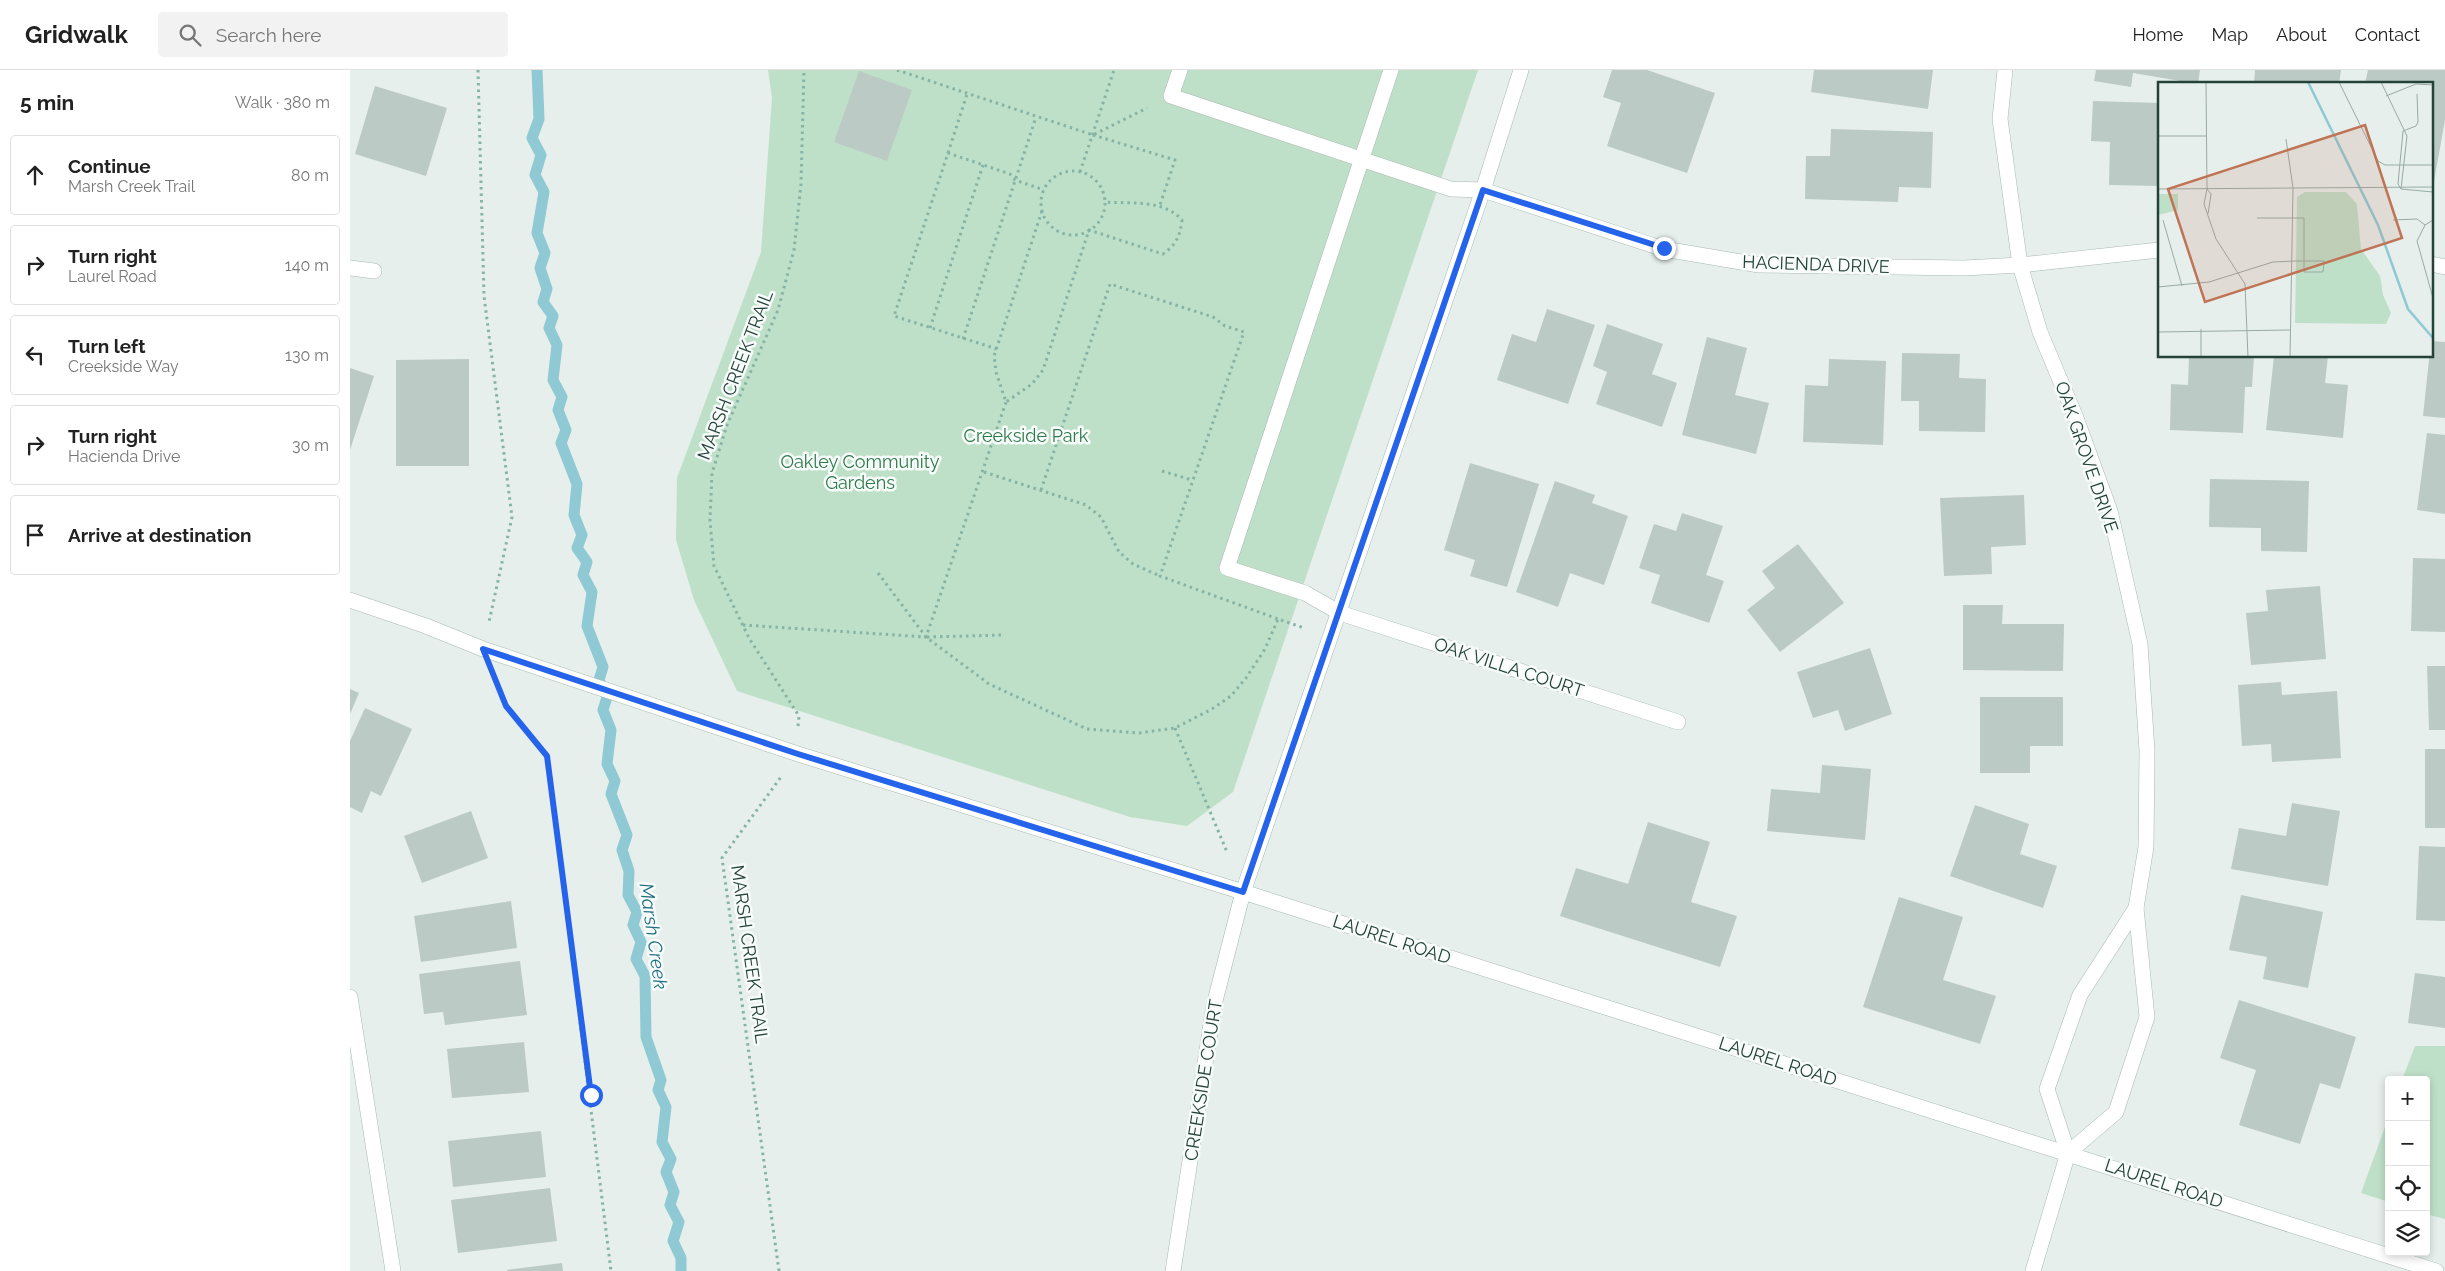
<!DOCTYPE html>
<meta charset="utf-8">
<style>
:root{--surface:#fff;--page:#f2f2f2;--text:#222;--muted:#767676;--line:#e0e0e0}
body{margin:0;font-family:Raleway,sans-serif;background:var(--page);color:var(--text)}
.controls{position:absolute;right:15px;bottom:15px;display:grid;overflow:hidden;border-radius:5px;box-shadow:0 2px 8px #0003}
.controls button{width:45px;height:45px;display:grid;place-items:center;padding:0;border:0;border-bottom:1px solid var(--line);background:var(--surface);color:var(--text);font:25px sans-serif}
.stop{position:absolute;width:15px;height:15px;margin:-11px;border:4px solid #2563eb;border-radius:50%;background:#fff}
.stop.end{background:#2563eb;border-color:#fff;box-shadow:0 1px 5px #0008}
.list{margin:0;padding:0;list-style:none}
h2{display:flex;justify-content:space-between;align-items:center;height:65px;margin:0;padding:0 20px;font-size:21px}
h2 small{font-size:16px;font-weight:400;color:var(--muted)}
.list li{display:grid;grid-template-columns:32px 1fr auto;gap:15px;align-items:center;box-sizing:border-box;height:80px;margin:0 10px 10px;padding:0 10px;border:1px solid var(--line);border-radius:5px}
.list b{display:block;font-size:19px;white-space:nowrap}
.list p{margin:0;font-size:16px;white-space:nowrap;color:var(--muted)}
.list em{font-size:16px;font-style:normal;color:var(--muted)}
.icon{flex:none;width:28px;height:28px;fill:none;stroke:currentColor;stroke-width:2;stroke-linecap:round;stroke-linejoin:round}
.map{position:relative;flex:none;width:2095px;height:1201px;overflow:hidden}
header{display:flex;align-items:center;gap:30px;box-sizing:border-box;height:70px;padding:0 25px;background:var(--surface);border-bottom:1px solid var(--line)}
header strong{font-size:24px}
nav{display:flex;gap:28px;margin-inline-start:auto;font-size:18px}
.search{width:350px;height:45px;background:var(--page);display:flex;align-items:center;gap:12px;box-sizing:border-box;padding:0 18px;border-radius:5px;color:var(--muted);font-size:19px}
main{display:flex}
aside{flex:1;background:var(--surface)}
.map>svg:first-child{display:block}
.green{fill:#bfe0c8}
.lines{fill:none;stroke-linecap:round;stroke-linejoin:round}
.stream{stroke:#8ec9d4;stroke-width:11}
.building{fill:#bbcac4}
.minor-casing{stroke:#a8b8b2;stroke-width:16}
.path{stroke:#86b3a5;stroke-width:3;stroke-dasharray:2.5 4;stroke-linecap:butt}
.minor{stroke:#fff;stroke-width:15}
.route{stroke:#2563eb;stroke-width:6}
.labels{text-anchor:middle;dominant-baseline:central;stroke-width:5;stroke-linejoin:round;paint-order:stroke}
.street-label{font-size:18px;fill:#24423a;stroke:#f7fbf9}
.park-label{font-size:18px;fill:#2d7a4b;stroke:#f7fbf9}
.water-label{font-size:19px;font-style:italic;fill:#1c6f80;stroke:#f7fbf9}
.inset-river{fill:none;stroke:#8ec9d4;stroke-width:2.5}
.inset-road{fill:none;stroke:#98aaa4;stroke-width:1}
.view{fill:#c07456;fill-opacity:0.15;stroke:#c07456;stroke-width:2.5}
.inset-edge{fill:none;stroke:#24423a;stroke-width:2.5}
</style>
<header>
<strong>Gridwalk</strong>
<div class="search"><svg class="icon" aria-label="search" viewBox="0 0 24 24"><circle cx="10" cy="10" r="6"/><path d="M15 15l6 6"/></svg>Search here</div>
<nav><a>Home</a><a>Map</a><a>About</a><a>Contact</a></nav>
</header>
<main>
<aside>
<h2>5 min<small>Walk · 380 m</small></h2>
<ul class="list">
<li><svg class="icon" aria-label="ahead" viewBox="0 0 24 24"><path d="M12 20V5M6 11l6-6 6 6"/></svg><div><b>Continue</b><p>Marsh Creek Trail</p></div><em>80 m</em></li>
<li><svg class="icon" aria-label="right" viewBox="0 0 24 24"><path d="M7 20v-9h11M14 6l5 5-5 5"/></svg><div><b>Turn right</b><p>Laurel Road</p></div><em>140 m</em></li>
<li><svg class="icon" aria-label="left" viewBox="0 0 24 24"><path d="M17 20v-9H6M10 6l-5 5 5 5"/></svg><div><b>Turn left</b><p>Creekside Way</p></div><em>130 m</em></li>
<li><svg class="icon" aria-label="right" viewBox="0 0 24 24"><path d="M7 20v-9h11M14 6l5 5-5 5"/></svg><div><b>Turn right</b><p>Hacienda Drive</p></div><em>30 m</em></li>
<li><svg class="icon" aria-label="arrive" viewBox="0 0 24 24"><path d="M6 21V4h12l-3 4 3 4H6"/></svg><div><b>Arrive at destination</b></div></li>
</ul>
</aside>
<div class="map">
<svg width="2095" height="1201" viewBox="0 0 2095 1201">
<rect width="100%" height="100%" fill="#e6efeb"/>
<!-- green -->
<g class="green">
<path d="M418 0H1128L883 722 837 756 780 747 387 621 344 530 326 470 327 408 411 182 422 28Z"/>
<path d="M2065 976H2095V1149L2076 1144V1010H2052Z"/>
<path d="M2039 1046V1132L2011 1123Z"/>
</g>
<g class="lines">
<!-- stream -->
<path class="stream" d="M187 0 189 49 182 68 191 85 185 105 194 122 187 163 195 183 190 198 197 219 193 232 203 246 199 258 207 275 203 310 212 327 208 340 216 360 211 373 227 414 224 445 232 465 227 478 237 492 233 505 242 522 237 556 253 597 249 610 257 627 253 640 261 660 257 694 265 711 261 724 277 765 272 780 279 801 278 825 287 842 283 855 291 872 286 889 295 906 296 967 311 1010 308 1020 316 1037 312 1072 321 1089 316 1102 324 1122 320 1135 329 1152 323 1171 331 1188V1201"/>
</g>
<!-- building -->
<g class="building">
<path d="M1262 0H1297L1365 23 1337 103 1257 76 1271 33 1253 27Z"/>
<path d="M1464 0H1583L1578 39 1461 22Z"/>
<path d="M1746 0H1850L1848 14 1783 3 1781 17 1744 11Z"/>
<path d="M1905 0H1991L1989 14H1904Z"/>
<path d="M2018 0H2095V50L2083 117 2081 14H2015Z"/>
<path d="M509 1 562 20 537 91 484 72Z"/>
<path d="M25 16 97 38 76 106 5 84Z"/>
<path d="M1743 31 1809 33V116L1759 115 1760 72 1741 71Z"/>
<path d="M1481 59 1583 62 1581 118 1549 117 1548 132 1455 129 1456 86H1480Z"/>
<path d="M1197 239 1245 255 1218 334 1147 310 1162 264 1186 272Z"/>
<path d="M1257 254 1313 274 1302 304 1327 313 1312 357 1246 334 1257 302 1243 296Z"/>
<path d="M1357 267 1397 278 1385 325 1419 333 1406 384 1332 365Z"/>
<path d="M2081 271 2095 272V348L2073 346Z"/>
<path d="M1552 283 1610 284 1609 308 1636 309 1635 362 1569 361V331H1551Z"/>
<path d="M1839 286H1904L1902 317H1895L1893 363 1820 360 1821 314 1838 315Z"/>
<path d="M1924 286H1978L1975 313 1998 315 1993 368 1916 360Z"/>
<path d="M119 289V396H46V290Z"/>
<path d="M1479 289 1536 291 1533 375 1453 372 1455 315 1478 316Z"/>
<path d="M0 298 24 306 0 380Z"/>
<path d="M2077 363 2095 365V444L2067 440Z"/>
<path d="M1120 393 1189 414 1157 517 1120 506 1125 490 1094 480Z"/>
<path d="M1860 409 1959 411 1957 482 1911 481V458L1859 457Z"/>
<path d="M1205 411 1245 425 1242 433 1278 446 1254 515 1220 503 1208 537 1166 522Z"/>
<path d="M1674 425 1676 475 1641 477 1642 504 1594 506 1590 428Z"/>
<path d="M1332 443 1373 456 1356 505 1374 511 1359 553 1301 533 1310 505 1289 498 1304 454 1326 461Z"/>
<path d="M1448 474 1494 533 1430 582 1397 540 1425 518 1412 501Z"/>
<path d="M2063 488 2095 489V562L2061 561Z"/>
<path d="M1970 516 1976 589 1901 595 1896 543 1918 541 1916 520Z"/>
<path d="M1613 535H1653L1652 554H1714L1713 601 1613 600Z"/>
<path d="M1520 578 1542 644 1495 661 1488 640 1463 648 1447 602Z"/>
<path d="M2077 596H2095V660H2079Z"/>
<path d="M1931 612 1932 625 1987 621 1991 688 1922 692 1921 674 1892 676 1888 615Z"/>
<path d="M0 619 9 623 0 644Z"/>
<path d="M1630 627H1713V676H1680V703H1630Z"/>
<path d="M15 638 62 659 31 726 21 721 12 743 0 737V671Z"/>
<rect x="2075" y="679" width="20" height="79"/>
<path d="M1472 695 1521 699 1515 770 1417 761 1421 719 1470 723Z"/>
<path d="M1942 733 1990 741 1978 816 1881 799 1889 758 1936 766Z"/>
<path d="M1625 735 1679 754 1670 784 1707 796 1693 838 1600 806Z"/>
<path d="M121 741 138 788 72 813 54 766Z"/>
<path d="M1298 752 1360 772 1341 832 1387 846 1370 897 1210 846 1226 798 1278 814Z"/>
<path d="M2069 776 2095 777V851L2066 850Z"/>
<path d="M1891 825 1973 842 1958 918 1913 909 1917 887 1879 880Z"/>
<path d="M1549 827 1613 847 1593 910 1646 926 1630 974 1513 937Z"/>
<path d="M161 831 167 878 71 892 64 846Z"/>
<path d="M170 891 177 945 95 955 93 942 74 944 69 904Z"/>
<path d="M2065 903 2095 907V958L2058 953Z"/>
<path d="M1889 930 2006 967 1990 1019 1970 1013 1950 1074 1889 1055 1906 1000 1870 988Z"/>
<path d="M174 972 179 1022 102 1028 97 979Z"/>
<path d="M191 1061 196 1107 103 1117 98 1071Z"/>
<path d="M200 1118 207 1171 108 1183 101 1130Z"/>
<path d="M212 1193 213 1201H157V1200Z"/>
</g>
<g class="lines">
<defs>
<g id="minor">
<path d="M830 0 821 26 1101 119 1133 120 1314 179 1409 195 1614 198 1670 195 1809 180"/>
<path d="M1041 0 877 498 955 523 990 543 1328 652"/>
<path d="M1655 0 1650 49 1670 195 1690 262 1726 348 1760 441 1790 574 1797 681 1796 777 1786 838 1797 947 1766 1042 1718 1083"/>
<path d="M2081 194 2095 197"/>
<path d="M0 198 24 201"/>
<path d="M0 530 76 556 133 579 448 684 893 822 2086 1201"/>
<path d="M0 927 43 1201"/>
<path d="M1718 1083 1697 1019 1730 925 1786 838"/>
<path d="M823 1201 864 935 893 822 1133 120 1171 0"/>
<path d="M1683 1201 1718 1083"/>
</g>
</defs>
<!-- minor casing -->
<use href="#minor" class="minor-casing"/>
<!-- path -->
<g class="path">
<path d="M128 0 134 226 162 447 139 552"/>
<path d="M547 0 743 65 797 38"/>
<path d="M743 65 825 90 810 135"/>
<path d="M598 83 617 24"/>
<circle cx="723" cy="133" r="32"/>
<path d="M730 102 764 0"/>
<path d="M692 141 644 286 646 302 656 332 682 314 693 300 739 160 813 184C826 175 830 166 832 150 813 129 782 134 755 132"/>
<path d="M580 258 633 95"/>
<path d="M613 269 686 47"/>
<path d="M647 279 544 246 598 83 660 104 665 110 694 120"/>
<path d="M812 401 842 410"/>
<path d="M634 402 736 435 751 447 769 482 783 494 810 506"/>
<path d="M691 420 760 214 863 247 875 256 894 262 810 506 928 549"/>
<path d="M528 503 576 567 639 614 737 659 789 663 825 658 862 639 881 626 896 608 915 579 928 549 954 558"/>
<path d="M393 555 576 567 656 332"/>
<path d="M577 567 653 565"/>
<path d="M146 613 156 636 197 686 261 1201"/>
<path d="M448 656 449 646 399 568 364 496 360 450 362 403 377 355 428 240 444 180 451 114 454 0"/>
<path d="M825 658 877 782"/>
<path d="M429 1201 372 788 431 707"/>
</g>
<!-- minor -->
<use href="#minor" class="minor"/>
</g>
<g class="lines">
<!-- route -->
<path class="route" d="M241 1025 197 686 156 636 133 579 448 684 893 822 1133 120 1314 178"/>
</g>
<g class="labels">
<!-- street labels -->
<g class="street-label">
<text transform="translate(1466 194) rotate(2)">HACIENDA DRIVE</text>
<text transform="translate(385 305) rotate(-69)">MARSH CREEK TRAIL</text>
<text transform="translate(1737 387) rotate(71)">OAK GROVE DRIVE</text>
<text transform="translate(1159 597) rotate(18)">OAK VILLA COURT</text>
<text transform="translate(1042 869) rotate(18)">LAUREL ROAD</text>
<text transform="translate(400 884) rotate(82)">MARSH CREEK TRAIL</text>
<text transform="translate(1428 991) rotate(18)">LAUREL ROAD</text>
<text transform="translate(853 1010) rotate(-81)">CREEKSIDE COURT</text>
<text transform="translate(1814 1113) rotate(18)">LAUREL ROAD</text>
</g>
<!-- park labels -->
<g class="park-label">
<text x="676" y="365">Creekside Park</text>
<text x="510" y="391">Oakley Community<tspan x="510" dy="21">Gardens</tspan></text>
</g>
<!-- water labels -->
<g class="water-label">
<text transform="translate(304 866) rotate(82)">Marsh Creek</text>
</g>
</g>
<!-- overview -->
<g transform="translate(1808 12)">
<rect width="275" height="275" fill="#e6efeb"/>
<path d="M147 110H188L199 122 203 167 222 194 225 213 233 231 228 242 137 241 139 115ZM0 112H20V128L0 133Z" fill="#bfe0c8"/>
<path class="inset-river" d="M150 0 220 143 250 227 275 256"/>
<path class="inset-road" d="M48 0 49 107 46 122 58 157 87 202 90 275M181 0 220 79 227 83H275M223 0 249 54 243 107M228 14 258 2 275 3M245 49 258 44 260 40 259 12M0 54H48M128 57 135 106 132 275M0 107 275 105M49 107 53 112 50 132M243 107 240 102 245 49M243 107 275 110M5 138 24 204M235 138 259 137 267 143M275 138 267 143 259 159 275 216M0 205 51 200 115 180 136 179H166L165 190H146V136H99M0 250 132 248M43 275V247"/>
<path class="view" d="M207 43 244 156 47 220 10 107Z"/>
<rect width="275" height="275" class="inset-edge"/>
</g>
</svg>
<div class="controls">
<button>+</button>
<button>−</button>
<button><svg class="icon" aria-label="locate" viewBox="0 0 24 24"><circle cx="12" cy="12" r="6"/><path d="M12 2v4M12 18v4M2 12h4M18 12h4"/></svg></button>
<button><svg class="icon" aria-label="layers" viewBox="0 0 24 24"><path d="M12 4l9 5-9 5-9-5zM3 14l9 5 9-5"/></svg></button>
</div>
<div class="stop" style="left:241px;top:1025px"></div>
<div class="stop end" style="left:1314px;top:178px"></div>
</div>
</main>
